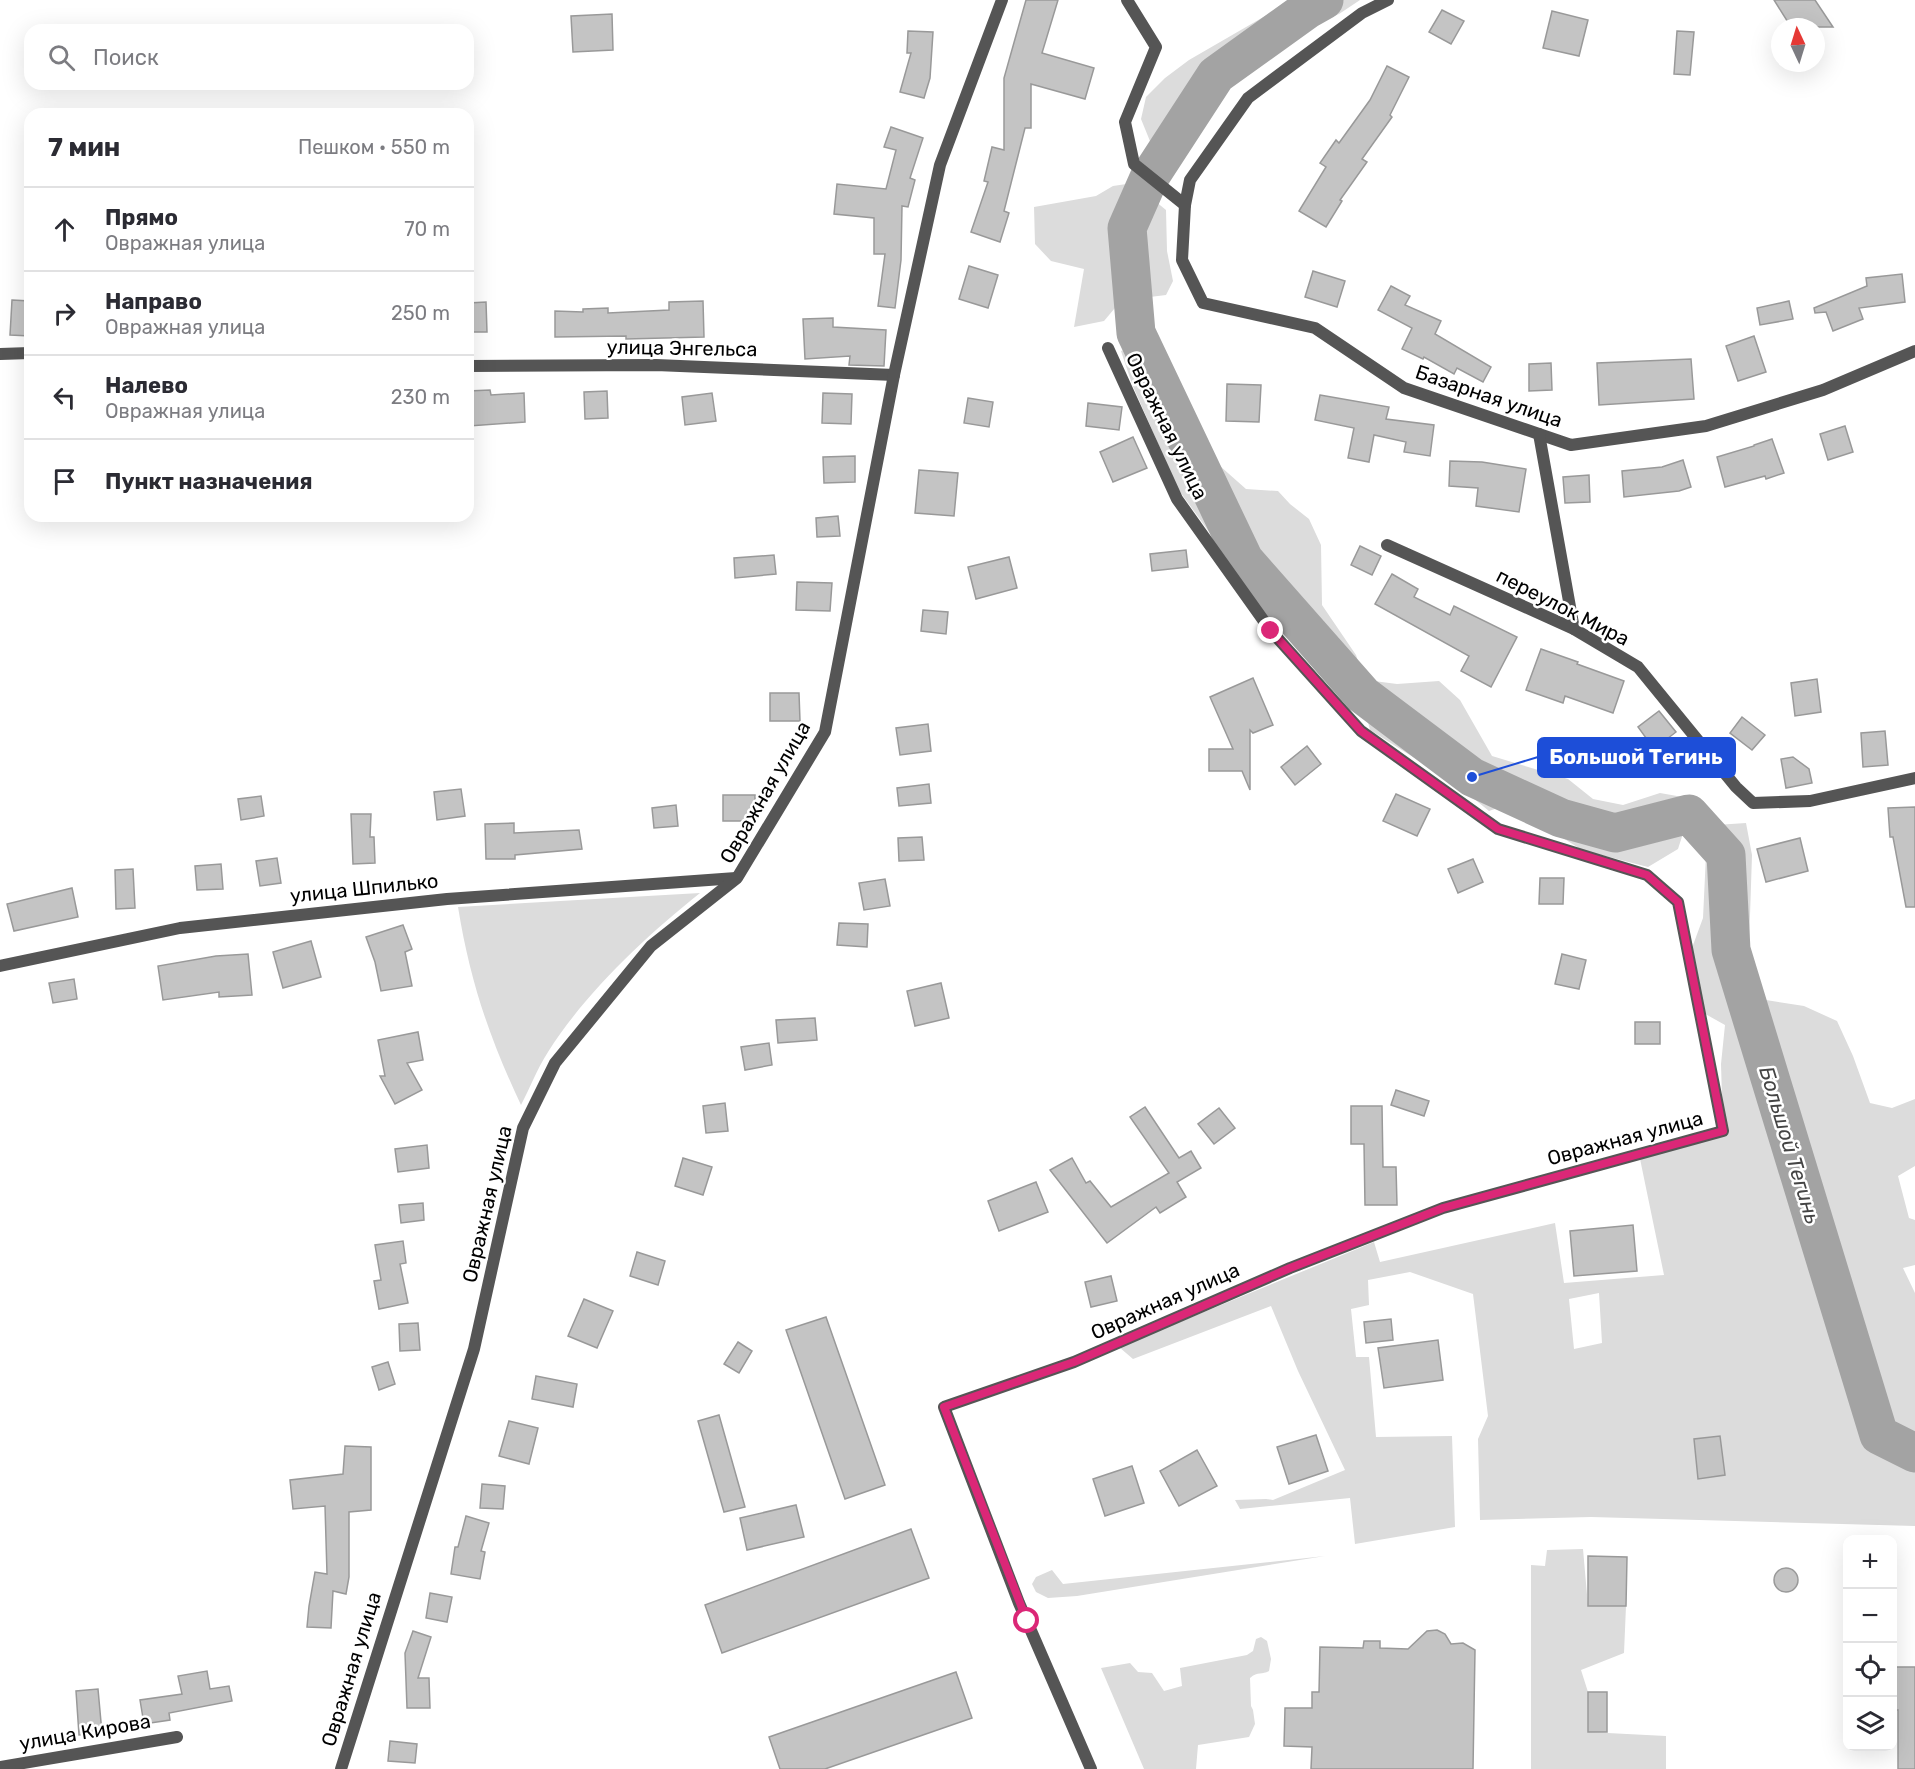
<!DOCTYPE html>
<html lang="ru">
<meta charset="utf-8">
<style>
:root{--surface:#fff;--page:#f2f2f3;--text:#2b2b33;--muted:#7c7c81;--line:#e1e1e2}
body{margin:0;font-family:Rubik,sans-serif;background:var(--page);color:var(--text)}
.controls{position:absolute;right:18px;bottom:18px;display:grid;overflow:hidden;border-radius:12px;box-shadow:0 6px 24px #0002}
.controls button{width:54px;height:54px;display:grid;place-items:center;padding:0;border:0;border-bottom:2px solid var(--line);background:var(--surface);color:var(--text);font:30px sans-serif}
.compass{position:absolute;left:1771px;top:18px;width:54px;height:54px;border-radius:50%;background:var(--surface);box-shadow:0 6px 24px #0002;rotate:356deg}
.stop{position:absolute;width:18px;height:18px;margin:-14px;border:4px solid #db2777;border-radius:50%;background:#fff}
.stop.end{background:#db2777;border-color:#fff;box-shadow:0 2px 6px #0008}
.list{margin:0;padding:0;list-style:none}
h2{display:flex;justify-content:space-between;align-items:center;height:78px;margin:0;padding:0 24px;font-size:26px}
h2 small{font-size:20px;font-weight:400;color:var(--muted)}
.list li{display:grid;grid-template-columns:39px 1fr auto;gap:18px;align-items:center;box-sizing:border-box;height:84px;padding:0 24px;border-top:2px solid var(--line)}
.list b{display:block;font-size:22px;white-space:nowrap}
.list p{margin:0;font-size:20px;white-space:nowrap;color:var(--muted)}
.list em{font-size:20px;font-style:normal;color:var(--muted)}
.icon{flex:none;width:33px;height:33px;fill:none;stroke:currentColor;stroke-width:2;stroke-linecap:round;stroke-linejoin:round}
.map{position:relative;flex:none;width:1915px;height:1769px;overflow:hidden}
.search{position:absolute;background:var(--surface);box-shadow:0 6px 24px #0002;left:24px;top:24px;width:450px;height:66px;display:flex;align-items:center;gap:15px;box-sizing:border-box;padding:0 21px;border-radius:18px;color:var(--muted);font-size:22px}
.panel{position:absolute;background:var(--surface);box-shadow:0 6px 24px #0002;left:24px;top:108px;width:450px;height:414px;border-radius:18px}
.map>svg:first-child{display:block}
.green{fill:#dcdcdc;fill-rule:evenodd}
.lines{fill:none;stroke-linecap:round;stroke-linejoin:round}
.river{stroke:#a3a3a3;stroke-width:39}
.building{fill:#c4c4c4;stroke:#999;stroke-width:1.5}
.street{stroke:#555;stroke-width:12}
.route{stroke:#db2777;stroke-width:8}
.labels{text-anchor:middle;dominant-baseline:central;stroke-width:5;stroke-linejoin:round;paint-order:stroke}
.street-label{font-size:20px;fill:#000;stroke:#fff}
.water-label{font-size:21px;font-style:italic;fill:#444;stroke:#fff}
.leader{fill:none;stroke:#1d4ed8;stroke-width:2}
.callout-dot{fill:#1d4ed8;stroke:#fff;stroke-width:2}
.callout{fill:#1d4ed8;stroke:#1d4ed8;stroke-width:2}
.callout-label{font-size:21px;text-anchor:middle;font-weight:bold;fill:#fff}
</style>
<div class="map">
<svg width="1915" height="1769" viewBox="0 0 1915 1769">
<rect width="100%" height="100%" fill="#fff"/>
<!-- green -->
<g class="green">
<path d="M1293 0H1360L1339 14 1307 27 1269 53 1219 94 1195 131 1154 151 1141 119 1146 97 1165 78 1189 60Z"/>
<path d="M1133 183 1166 210 1167 251 1173 281 1166 295 1150 297 1140 282 1125 296 1104 321 1074 327 1084 269 1051 261 1035 244 1034 207 1096 196 1113 186Z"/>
<path d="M1136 345 1149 373 1176 376 1220 466 1246 489 1278 491 1290 504 1309 519 1321 545 1322 605 1356 655 1362 673 1327 672 1311 662 1262 605 1178 489 1132 384 1121 351Z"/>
<path d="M1374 681 1397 684 1439 681 1460 700 1492 756 1568 779 1593 799 1623 805 1660 793 1694 799 1678 849 1648 867 1582 850 1509 804 1489 811 1456 784 1370 730 1365 710Z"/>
<path d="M1746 823 1752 855 1749 946 1766 1000 1804 1006 1837 1021 1853 1056 1870 1103 1892 1108 1915 1099V1166L1898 1176 1909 1218 1915 1220V1265L1903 1268 1915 1293V1526L1591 1517 1480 1520 1478 1439 1488 1416 1473 1294 1410 1272 1368 1280 1369 1305 1351 1309 1356 1357H1369L1376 1437 1452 1436 1455 1527 1355 1544 1350 1498 1240 1509 1235 1500 1266 1499 1273 1500 1345 1470 1298 1371 1271 1306 1133 1359 1119 1347 1374 1242 1380 1262 1555 1223 1564 1283 1664 1275 1639 1154 1723 1131 1721 1064 1725 1025 1700 1011 1689 956 1703 918 1706 855 1716 825ZM1599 1293 1602 1343 1574 1349 1569 1299Z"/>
<path d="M700 893C645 937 586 992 548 1052 537 1069 530 1088 521 1105 489 1037 470 981 458 907Z"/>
<path d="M1583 1549 1588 1606H1626L1624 1653 1581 1670 1588 1692V1732L1666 1736V1769H1531V1565L1545 1566 1547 1550Z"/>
<path d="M1325 1556 1077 1596 1048 1598 1036 1592 1032 1584 1036 1577 1052 1570 1063 1584Z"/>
<path d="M1261 1637 1267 1641 1271 1659 1269 1671C1262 1675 1258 1671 1250 1678L1251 1706 1253 1710 1255 1724 1249 1737 1198 1745 1196 1769H1144L1101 1668 1130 1663 1138 1672 1152 1673 1164 1691 1182 1686 1180 1668 1247 1655 1253 1651 1256 1639Z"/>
</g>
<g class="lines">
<!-- river -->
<path class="river" d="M1324 0 1308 9 1216 75 1149 178 1127 228 1136 333 1244 560 1363 695 1472 777 1561 818 1615 833 1689 814 1726 855 1731 950 1879 1435 1915 1453"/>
</g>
<!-- building -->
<g class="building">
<path d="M1026 0H1058L1042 53 1094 68 1085 99 1031 84V128H1025L1004 211 1009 213 1000 242 971 232 988 182 984 181 992 147 1004 150V78Z"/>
<path d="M1774 0H1815L1833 27H1791Z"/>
<path d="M1442 10 1464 21 1451 44 1429 32Z"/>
<path d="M1552 11 1588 20 1579 56 1543 48Z"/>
<path d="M612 14 613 50 573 52 571 16Z"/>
<path d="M908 31 933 32 930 78 924 98 900 92 911 53H907Z"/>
<path d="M1677 31 1694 32 1690 75 1674 74Z"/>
<path d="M1387 66 1409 77 1390 115 1392 117 1362 159 1367 162 1340 200 1342 201 1326 227 1299 211 1326 167 1320 163 1336 140 1339 143 1370 100Z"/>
<path d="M891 127 923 138 910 178 915 180 908 207 902 206 901 260 895 308 878 306 885 254H874V218L834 214 837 184 886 189 896 150 884 147Z"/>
<path d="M969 266 998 275 988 308 959 299Z"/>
<path d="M1313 271 1345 281 1337 307 1305 297Z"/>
<path d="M1902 274 1905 302 1859 308 1863 319 1833 331 1826 312 1815 313 1814 308 1867 286 1866 278Z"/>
<path d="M1391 286 1410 296 1405 305 1441 321 1435 334 1491 367 1483 382 1457 368 1454 374 1424 357 1423 359 1402 349 1412 328 1378 310Z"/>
<path d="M12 300 30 301V336L10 335Z"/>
<path d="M703 301 704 337 626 339V336L555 337V311L583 312V309L608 308V313L669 310V302Z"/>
<path d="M1789 301 1793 319 1760 325 1757 308Z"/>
<path d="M486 302 487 332H468V303Z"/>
<path d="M833 318V327L886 330 884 366 849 365 850 356 805 359 803 319Z"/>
<path d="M1754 336 1766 372 1738 381 1726 346Z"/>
<path d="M1691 359 1694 399 1599 405 1597 363Z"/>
<path d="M1551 363 1552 390 1529 391V364Z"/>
<path d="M1227 384 1261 385 1259 422 1226 421Z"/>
<path d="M490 390 491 395 524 393 525 422 469 426 468 391Z"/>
<path d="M607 391 608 418 585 419 584 392Z"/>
<path d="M712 393 716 421 685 425 682 397Z"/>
<path d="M823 393 852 394 851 424 822 423Z"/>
<path d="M1320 395 1389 407 1386 419 1434 425 1430 456 1404 452 1406 442 1374 435 1369 462 1348 458 1354 428 1315 420Z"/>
<path d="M968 398 993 402 989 427 964 423Z"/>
<path d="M1088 403 1122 407 1119 430 1086 426Z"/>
<path d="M1845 426 1853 452 1828 460 1820 434Z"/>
<path d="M1133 437 1147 468 1113 482 1100 452Z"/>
<path d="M1772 439 1784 473 1766 479 1765 476 1725 487 1717 457 1754 446V445Z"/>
<path d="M855 456V482L824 483 823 457Z"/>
<path d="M1683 460 1691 487 1679 491 1624 497 1622 471 1662 467Z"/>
<path d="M1450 461 1482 462 1526 469 1519 512 1476 506 1478 488 1449 486Z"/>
<path d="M919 470 958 473 954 516 915 513Z"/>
<path d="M1589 475 1590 502 1565 503 1563 477Z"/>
<path d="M838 516 840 536 817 537 816 518Z"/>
<path d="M1360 546 1381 556 1372 575 1351 565Z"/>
<path d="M1186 550 1188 567 1152 571 1150 554Z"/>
<path d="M774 555 776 574 735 578 734 558Z"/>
<path d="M1009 557 1017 588 976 599 968 567Z"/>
<path d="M1392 574 1418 589 1414 597 1450 615 1454 606 1517 637 1491 687 1461 671 1469 656 1375 604Z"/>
<path d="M797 582 832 583 830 611 796 610Z"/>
<path d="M923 610 948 612 946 634 921 631Z"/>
<path d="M1541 649 1578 662 1577 664 1624 681 1613 713 1565 696 1563 703 1526 690Z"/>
<path d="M1253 678 1273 725 1253 733 1250 730V790L1242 771H1209V749H1233L1210 697Z"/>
<path d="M1817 679 1821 712 1795 716 1791 683Z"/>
<path d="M770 693H799L800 721H770Z"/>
<path d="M1659 711 1676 732 1654 749 1638 727Z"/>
<path d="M1742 717 1765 735 1752 750 1730 733Z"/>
<path d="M928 724 931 751 900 755 896 728Z"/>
<path d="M1885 731 1888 765 1863 767 1861 733Z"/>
<path d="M1307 746 1321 764 1295 785 1281 767Z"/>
<path d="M1793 757 1809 769 1812 783 1786 788 1781 759Z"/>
<path d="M929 784 931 803 899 806 897 788Z"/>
<path d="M461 789 465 816 437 820 434 792Z"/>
<path d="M1396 794 1430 809 1417 836 1383 821Z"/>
<rect x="723" y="795" width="32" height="26"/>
<path d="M261 796 264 816 241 820 238 799Z"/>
<path d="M676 805 678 826 654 828 652 808Z"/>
<path d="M1915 807V907H1906L1893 837H1890L1888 808Z"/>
<path d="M351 814H371L370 837H374L375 863 353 864Z"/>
<path d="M514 823V833L579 830 582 849 515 855V859H486L485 824Z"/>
<path d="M922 837 924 860 899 861 898 838Z"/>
<path d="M1800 838 1808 871 1766 882 1757 849Z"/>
<path d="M277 858 281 883 260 886 256 861Z"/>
<path d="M1473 859 1483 882 1458 893 1448 869Z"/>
<path d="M221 864 223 889 197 890 195 866Z"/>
<path d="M133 869 135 908 116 909 115 870Z"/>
<path d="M1540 878H1564L1563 904H1539Z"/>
<path d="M885 879 890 906 864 910 859 883Z"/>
<path d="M72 888 78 917 14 931 7 904Z"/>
<path d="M839 923 868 924 867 947 837 945Z"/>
<path d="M403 925 412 949 405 952 412 986 381 991 375 962 366 937Z"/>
<path d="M311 941 321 977 283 988 273 952Z"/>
<path d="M248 954 252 995 219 997V992L163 1000 158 966 216 956Z"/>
<path d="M1562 954 1586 960 1579 989 1555 984Z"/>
<path d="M74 979 77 999 53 1003 49 983Z"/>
<path d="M941 983 949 1018 915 1026 907 991Z"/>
<path d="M815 1018 817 1040 778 1043 776 1020Z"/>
<rect x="1635" y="1022" width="25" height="22"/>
<path d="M418 1032 423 1060 407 1063 422 1090 395 1104 380 1076H385L378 1040Z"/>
<path d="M769 1043 772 1065 745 1070 741 1047Z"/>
<path d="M1396 1090 1429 1101 1424 1116 1391 1105Z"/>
<path d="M725 1103 728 1131 706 1133 703 1106Z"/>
<path d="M1351 1106H1382L1383 1167H1396L1397 1205H1365L1364 1144H1351Z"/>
<path d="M1145 1107 1179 1158 1191 1151 1201 1168 1177 1182 1186 1197 1160 1213 1156 1207 1107 1243 1050 1170 1072 1158 1086 1183 1090 1181 1111 1207 1169 1173 1130 1117Z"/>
<path d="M1219 1108 1235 1128 1214 1144 1198 1124Z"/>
<path d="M427 1145 429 1168 398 1172 395 1149Z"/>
<path d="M683 1158 712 1167 703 1195 675 1186Z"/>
<path d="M1036 1182 1048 1212 999 1231 988 1201Z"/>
<path d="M423 1203 424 1220 401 1223 399 1205Z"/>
<path d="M1633 1225 1637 1271 1574 1276 1570 1231Z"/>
<path d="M403 1241 406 1263 400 1264 408 1303 379 1309 374 1281 381 1280 375 1245Z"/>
<path d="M637 1252 665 1261 658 1285 630 1276Z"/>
<path d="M1111 1276 1117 1301 1091 1307 1085 1282Z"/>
<path d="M584 1299 613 1311 597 1348 568 1336Z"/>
<path d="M826 1317 885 1485 845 1499 786 1330Z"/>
<path d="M1391 1319 1393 1340 1366 1343 1364 1322Z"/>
<path d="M418 1323 420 1350 400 1351 399 1324Z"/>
<path d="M1438 1340 1443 1380 1384 1388 1378 1348Z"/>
<path d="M738 1342 752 1351 739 1373 724 1364Z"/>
<path d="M388 1362 395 1384 379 1390 372 1367Z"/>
<path d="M536 1376 577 1384 573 1407 532 1399Z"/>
<path d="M719 1415 745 1507 724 1512 698 1421Z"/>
<path d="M509 1421 538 1428 529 1464 499 1456Z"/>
<path d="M1316 1435 1328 1471 1289 1484 1277 1447Z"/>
<path d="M1720 1436 1725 1475 1698 1479 1694 1439Z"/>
<path d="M345 1446 371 1447V1510L349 1512V1577L346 1594 333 1591 331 1628 307 1627 309 1606 315 1572 327 1574 325 1506 293 1509 290 1480 343 1474Z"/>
<path d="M1197 1450 1217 1486 1179 1506 1160 1471Z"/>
<path d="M1132 1466 1144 1503 1105 1516 1093 1479Z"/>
<path d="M482 1484 505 1486 503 1509 480 1508Z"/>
<path d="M796 1505 804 1537 747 1550 740 1518Z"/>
<path d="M466 1516 489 1523 481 1551 485 1552 480 1579 451 1574 455 1547H458Z"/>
<path d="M911 1529 929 1578 722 1653 705 1605Z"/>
<path d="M1588 1556 1627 1557 1626 1606H1588Z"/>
<circle cx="1786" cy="1580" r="12"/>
<path d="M430 1593 452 1597 447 1622 426 1618Z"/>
<path d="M1437 1630 1445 1634 1451 1644 1463 1643 1475 1650 1473 1769H1311L1312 1747 1284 1746 1285 1708H1312V1692H1319L1320 1647 1363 1648 1364 1641H1380V1648L1408 1649 1427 1631Z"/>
<path d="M413 1631 431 1637 418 1678H429L430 1708H407L405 1653Z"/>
<path d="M1893 1667H1915V1769H1898V1710H1893Z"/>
<path d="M207 1671 210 1689 229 1686 232 1701 169 1713 170 1720 144 1724 140 1700 182 1694 178 1676Z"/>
<path d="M956 1672 972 1718 825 1769H780L769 1737Z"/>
<path d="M98 1689 102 1733 79 1735 76 1691Z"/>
<rect x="1588" y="1692" width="19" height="40"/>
<path d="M390 1741 417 1744 415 1763 388 1761Z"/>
</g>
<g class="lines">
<!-- street -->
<g class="street">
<path d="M1127 0 1156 47 1125 122 1134 164 1185 205"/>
<path d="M1388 0 1362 13 1248 98 1190 180 1185 205 1182 260 1203 303 1315 328 1404 388 1571 445 1706 426 1823 390 1915 351"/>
<path d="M0 354 30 353"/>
<path d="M468 366 656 365 894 375"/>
<path d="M1539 434 1574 629"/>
<path d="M1387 545 1574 629 1638 667 1736 787 1753 803 1810 801 1915 778"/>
<path d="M0 966 180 928 447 899 736 878"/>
<path d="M0 1767 177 1737"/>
<path d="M341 1769 474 1349 523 1128 555 1063 651 946 737 878 825 732 894 375 940 165 1002 0"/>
<path d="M1091 1769 1019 1603 944 1407 1074 1362 1290 1268 1443 1208 1723 1131 1678 902 1647 875 1498 829 1361 731 1271 631 1177 499 1108 348"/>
</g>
</g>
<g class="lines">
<!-- route -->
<path class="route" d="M1027 1621 944 1407 1074 1362 1290 1268 1443 1208 1723 1131 1678 902 1647 875 1498 829 1361 731 1271 631"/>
</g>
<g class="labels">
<!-- street labels -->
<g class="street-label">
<text transform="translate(682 348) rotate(1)">улица Энгельса</text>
<text transform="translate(1489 396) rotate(19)">Базарная улица</text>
<text transform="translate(1167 426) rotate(64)">Овражная улица</text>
<text transform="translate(1563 607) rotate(27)">переулок Мира</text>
<text transform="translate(765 792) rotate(-60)">Овражная улица</text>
<text transform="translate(364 888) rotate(-6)">улица Шпилько</text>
<text transform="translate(1625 1138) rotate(-15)">Овражная улица</text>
<text transform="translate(487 1204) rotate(-77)">Овражная улица</text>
<text transform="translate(1165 1301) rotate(-24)">Овражная улица</text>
<text transform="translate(351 1669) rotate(-73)">Овражная улица</text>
<text transform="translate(85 1732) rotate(-10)">улица Кирова</text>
</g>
<!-- water labels -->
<g class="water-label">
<text transform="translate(1790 1145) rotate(73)">Большой Тегинь</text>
</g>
</g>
<!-- callouts -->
<path class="leader" d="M1472 777L1538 757"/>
<circle class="callout-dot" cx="1472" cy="777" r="6"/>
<rect class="callout" x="1538" y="738" width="197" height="39" rx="6"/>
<g class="callout-label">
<text x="1636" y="764">Большой Тегинь</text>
</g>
</svg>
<div class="controls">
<button>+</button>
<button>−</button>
<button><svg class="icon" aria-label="locate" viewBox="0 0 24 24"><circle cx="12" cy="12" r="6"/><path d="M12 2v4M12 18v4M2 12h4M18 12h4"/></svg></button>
<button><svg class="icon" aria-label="layers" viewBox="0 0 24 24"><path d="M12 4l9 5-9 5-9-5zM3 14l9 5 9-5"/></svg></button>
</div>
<svg class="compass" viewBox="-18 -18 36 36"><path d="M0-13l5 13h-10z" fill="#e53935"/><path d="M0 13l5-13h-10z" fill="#7c7c81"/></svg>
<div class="stop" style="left:1027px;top:1621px"></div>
<div class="stop end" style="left:1271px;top:631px"></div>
<div class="search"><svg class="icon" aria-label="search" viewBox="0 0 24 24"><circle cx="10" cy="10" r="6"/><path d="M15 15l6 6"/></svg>Поиск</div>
<section class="panel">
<h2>7 мин<small>Пешком · 550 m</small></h2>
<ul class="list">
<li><svg class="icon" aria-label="ahead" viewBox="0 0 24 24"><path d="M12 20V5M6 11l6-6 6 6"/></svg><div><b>Прямо</b><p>Овражная улица</p></div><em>70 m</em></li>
<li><svg class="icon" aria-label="right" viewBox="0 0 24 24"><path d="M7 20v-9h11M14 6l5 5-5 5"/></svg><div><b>Направо</b><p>Овражная улица</p></div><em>250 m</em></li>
<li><svg class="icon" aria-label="left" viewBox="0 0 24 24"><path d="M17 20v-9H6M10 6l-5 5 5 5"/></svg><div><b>Налево</b><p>Овражная улица</p></div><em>230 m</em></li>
<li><svg class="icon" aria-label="arrive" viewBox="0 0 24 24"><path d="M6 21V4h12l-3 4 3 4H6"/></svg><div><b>Пункт назначения</b></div></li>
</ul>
</section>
</div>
